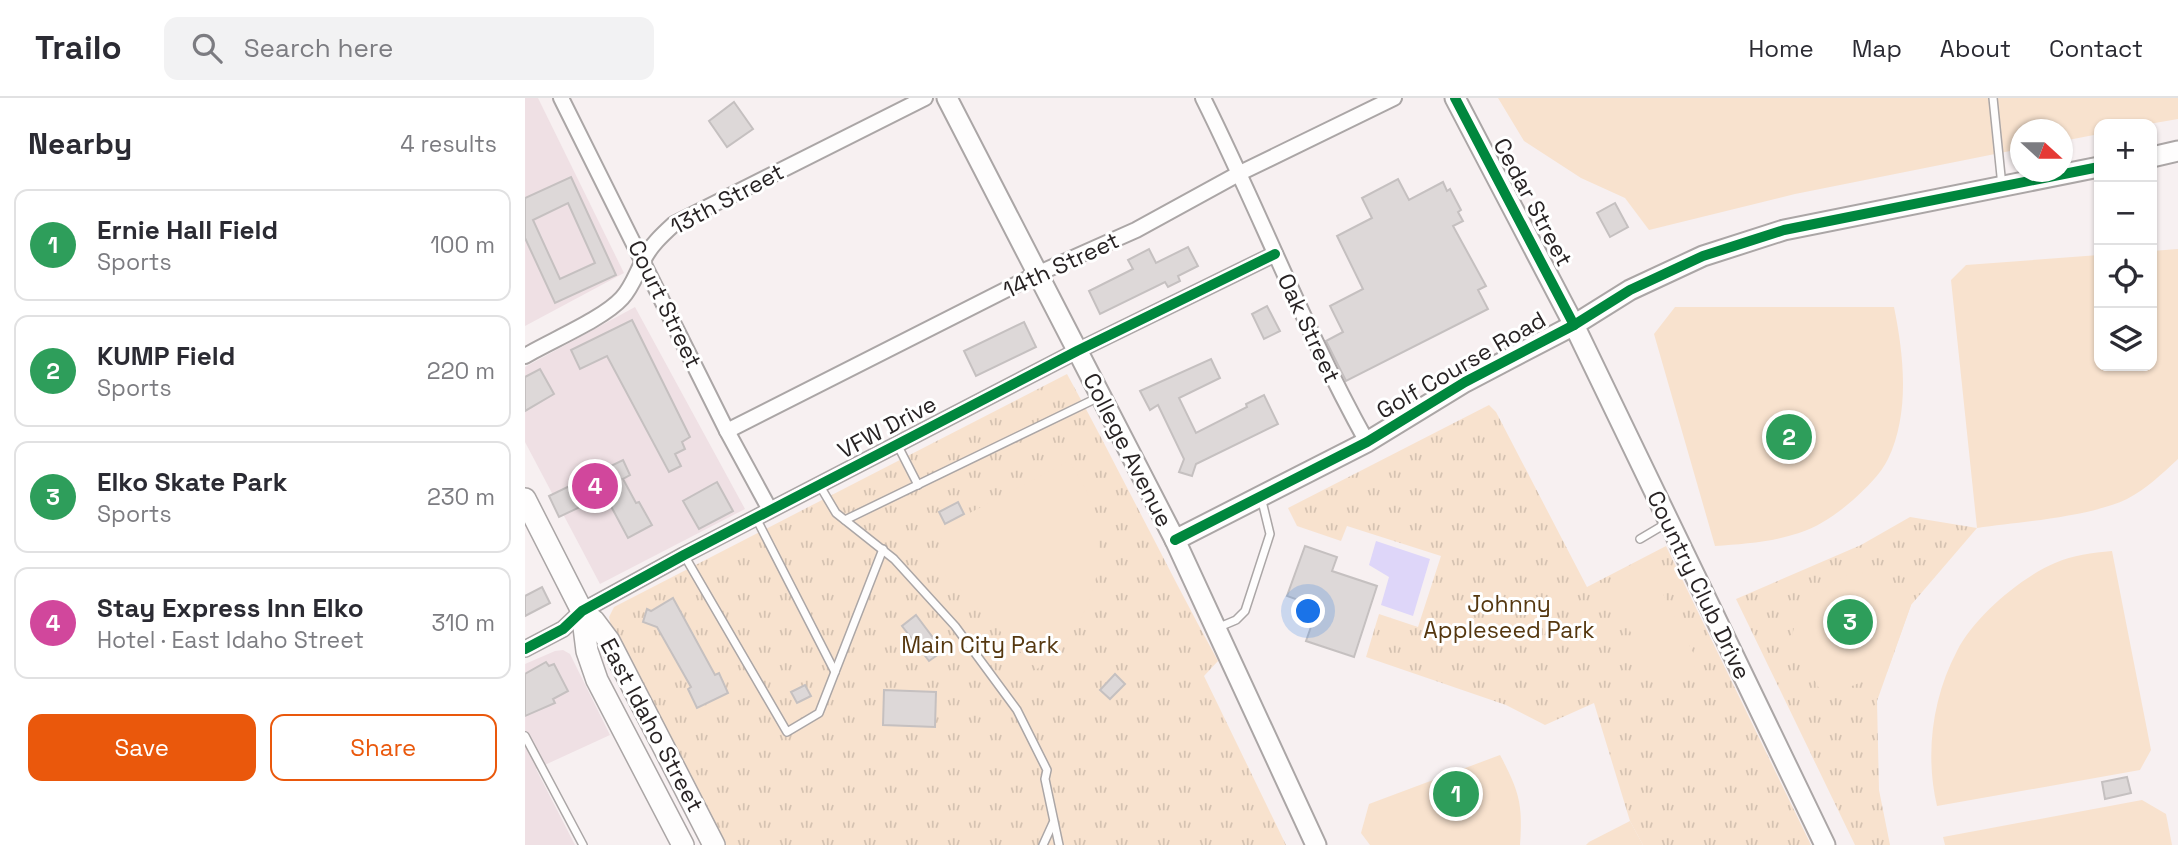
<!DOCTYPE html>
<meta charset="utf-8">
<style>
:root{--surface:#fff;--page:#f2f2f3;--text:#2b2b33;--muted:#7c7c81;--line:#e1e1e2;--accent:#ea580c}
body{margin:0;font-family:"Space Grotesk",sans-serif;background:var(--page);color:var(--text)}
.controls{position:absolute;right:21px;top:21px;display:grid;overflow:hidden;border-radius:14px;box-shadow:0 2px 5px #0004}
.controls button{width:63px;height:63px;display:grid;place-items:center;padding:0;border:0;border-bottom:2px solid var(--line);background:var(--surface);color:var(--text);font:35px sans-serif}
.compass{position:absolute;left:1485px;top:21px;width:63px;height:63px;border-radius:50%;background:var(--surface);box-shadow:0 2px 5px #0004;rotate:111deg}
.you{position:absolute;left:784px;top:514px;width:24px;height:24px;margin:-18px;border:5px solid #fff;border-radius:50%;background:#1a73e8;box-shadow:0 0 0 10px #1a73e833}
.badge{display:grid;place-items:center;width:46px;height:46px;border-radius:50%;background:var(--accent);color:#fff;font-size:23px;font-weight:700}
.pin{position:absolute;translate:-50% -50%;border:4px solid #fff;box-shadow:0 2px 7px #0006}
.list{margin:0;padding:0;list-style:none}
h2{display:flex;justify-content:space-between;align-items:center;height:91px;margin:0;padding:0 28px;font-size:30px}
h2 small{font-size:23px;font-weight:400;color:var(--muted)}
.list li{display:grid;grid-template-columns:46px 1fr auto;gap:21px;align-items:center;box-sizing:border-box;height:112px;margin:0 14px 14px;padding:0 14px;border:2px solid var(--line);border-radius:14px}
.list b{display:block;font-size:26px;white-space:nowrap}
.list p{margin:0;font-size:23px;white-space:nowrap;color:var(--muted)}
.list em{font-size:23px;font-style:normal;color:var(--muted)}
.actions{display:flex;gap:14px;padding:21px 28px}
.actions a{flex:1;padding:16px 0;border:2px solid var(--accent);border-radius:14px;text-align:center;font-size:24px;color:var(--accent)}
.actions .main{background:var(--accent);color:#fff}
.icon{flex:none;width:38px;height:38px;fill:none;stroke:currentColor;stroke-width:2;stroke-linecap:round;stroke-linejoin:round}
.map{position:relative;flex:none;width:1653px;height:747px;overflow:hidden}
header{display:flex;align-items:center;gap:42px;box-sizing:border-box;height:98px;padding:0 35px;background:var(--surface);border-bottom:2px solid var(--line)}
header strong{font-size:33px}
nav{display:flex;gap:38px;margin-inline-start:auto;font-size:24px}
.search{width:490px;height:63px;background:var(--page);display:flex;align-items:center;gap:18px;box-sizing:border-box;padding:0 24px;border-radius:14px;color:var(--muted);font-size:26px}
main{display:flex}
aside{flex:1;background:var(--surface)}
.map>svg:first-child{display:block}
.built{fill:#efe0e4}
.grass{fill:url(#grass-tufts)}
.garden{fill:#f8e2ce}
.water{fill:#ded6f9}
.building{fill:#ddd8d8;stroke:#c5c0c0;stroke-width:2;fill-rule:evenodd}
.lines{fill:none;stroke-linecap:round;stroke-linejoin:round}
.lane-casing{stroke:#aba6a6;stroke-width:10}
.street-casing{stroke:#aba6a6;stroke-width:18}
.secondary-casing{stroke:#aba6a6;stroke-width:23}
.primary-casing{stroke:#aba6a6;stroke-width:24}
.lane{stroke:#fefdfd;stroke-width:7}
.street{stroke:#fefdfd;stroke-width:14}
.secondary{stroke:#fefdfd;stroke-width:19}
.primary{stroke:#fefdfd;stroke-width:21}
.cycleway-casing{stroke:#fff;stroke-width:15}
.cycleway{stroke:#00873e;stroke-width:10}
.labels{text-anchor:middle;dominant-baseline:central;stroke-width:6;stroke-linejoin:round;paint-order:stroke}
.street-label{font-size:23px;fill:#282324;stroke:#fff}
.park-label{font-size:23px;fill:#55370f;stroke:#fff}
</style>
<header>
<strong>Trailo</strong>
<div class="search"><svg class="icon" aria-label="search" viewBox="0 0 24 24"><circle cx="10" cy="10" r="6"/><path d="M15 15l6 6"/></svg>Search here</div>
<nav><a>Home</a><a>Map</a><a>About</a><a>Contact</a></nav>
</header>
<main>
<aside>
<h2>Nearby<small>4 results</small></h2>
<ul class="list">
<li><span class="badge" style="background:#2e9e5b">1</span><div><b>Ernie Hall Field</b><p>Sports</p></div><em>100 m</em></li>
<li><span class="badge" style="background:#2e9e5b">2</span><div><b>KUMP Field</b><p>Sports</p></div><em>220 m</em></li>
<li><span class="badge" style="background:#2e9e5b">3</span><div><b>Elko Skate Park</b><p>Sports</p></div><em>230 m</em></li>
<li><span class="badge" style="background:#d1479c">4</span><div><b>Stay Express Inn Elko</b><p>Hotel · East Idaho Street</p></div><em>310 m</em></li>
</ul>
<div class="actions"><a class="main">Save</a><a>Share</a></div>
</aside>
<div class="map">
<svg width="1653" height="747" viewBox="0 0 1653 747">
<defs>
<pattern id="grass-tufts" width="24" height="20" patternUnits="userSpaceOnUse" patternTransform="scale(1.75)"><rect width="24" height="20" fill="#f8e2ce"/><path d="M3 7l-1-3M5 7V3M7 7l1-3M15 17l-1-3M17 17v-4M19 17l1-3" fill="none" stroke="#d5c2b1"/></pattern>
</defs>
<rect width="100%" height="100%" fill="#f7f0f1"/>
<!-- built -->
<g class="built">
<path d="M0 0H13L99 175 0 228Z"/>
<path d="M110 209 220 411 75 486 0 344V269Z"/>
<path d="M30 553 38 552 45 556 85 637 11 671 50 747H0V566Z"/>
</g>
<!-- grass -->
<g class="grass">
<path d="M542 276C594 371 641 468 693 563L679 578 761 747H199L86 528 84 519 89 509Z"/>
<path d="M964 307 971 314 1062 489 1141 448 1286 747H1118L1105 723 1069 605 1020 627 981 607 841 559 854 516 893 529 916 458 822 428 816 443 772 428 763 410Z"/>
<path d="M1385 419 1452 430 1386 507 1352 603 1354 692 1365 747H1330L1211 501 1336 447Z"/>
</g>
<!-- garden -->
<g class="garden">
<path d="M973 0H1653V21L1624 26H1574V36L1538 43V32H1496L1495 51 1270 96 1124 132 1100 100 1056 80 999 43Z"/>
<path d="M1653 151V361C1637 376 1621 391 1602 401 1564 419 1495 424 1452 430L1426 182 1441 167 1574 157V268H1627V153Z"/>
<path d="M1150 209H1369C1379 258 1385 315 1363 361 1356 376 1340 391 1328 402 1312 416 1295 428 1274 435 1247 444 1218 446 1190 448L1129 236Z"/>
<path d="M544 363C554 380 566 397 570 417 584 477 560 534 512 571L412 468 418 429Z"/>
<path d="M1587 453 1626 652 1615 672 1412 708C1400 657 1407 600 1432 553 1448 520 1496 479 1530 465 1548 457 1567 455 1587 453Z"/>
<path d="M1123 467 1174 566 1133 590 1084 490Z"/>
<path d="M1329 473 1359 480 1386 507 1362 574 1299 599 1266 541 1276 504Z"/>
<path d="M975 657C994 693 998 706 995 747H845L836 735 844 706Z"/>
<path d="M1617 702 1641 716 1647 747H1420L1418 739Z"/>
<path d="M1105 723 1118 747H1061L1064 744Z"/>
</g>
<!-- water -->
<path class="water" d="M851 443 905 461 888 518 856 507 864 479 844 467Z"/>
<!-- building -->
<g class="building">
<path d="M209 4 228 31 202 49 184 23Z"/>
<path d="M46 79 91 177 30 205 0 140V100ZM43 105 70 165 35 181 8 122Z"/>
<path d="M873 81 884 102 918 84 922 93 925 91 936 112 933 114 938 123 928 128 961 188 953 192 963 211 821 283 801 243 818 234 805 208 838 191 812 138 847 120 837 100Z"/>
<path d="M1090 105 1103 129 1085 139 1072 115Z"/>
<path d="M663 149 673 168 653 178 655 183 643 189 640 184 575 216 564 193 608 171 603 162 624 151 631 165Z"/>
<path d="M742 208 755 233 739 241 727 216Z"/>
<path d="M107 222 165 339 157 344 160 351 150 356 156 368 144 374 82 258 55 271 46 252Z"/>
<path d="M499 224 511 249 451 278 439 253Z"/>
<path d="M686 261 695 280 654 300 671 335 722 309 721 306 739 297 753 326 671 366 667 378 654 374 659 361 633 307 625 312 615 293Z"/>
<path d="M15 271 29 296 0 313V279Z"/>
<path d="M98 362 105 377 98 381 111 405 114 404 127 427 103 440 80 397 34 419 24 398Z"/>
<path d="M192 384 208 413 174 431 158 403Z"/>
<path d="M433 404 439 416 420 426 414 414Z"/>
<path d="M780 448 812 459 807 473 852 488 829 559 781 543 793 509 762 498Z"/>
<path d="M17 489 25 505 0 518V498Z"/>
<path d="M148 500 190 577 194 575 203 595 172 610 163 591 166 589 132 529 118 524 122 511 126 513Z"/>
<path d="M391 517 418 553 404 563 377 528Z"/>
<path d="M21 564 24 568 29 566 43 593 28 601 30 605 0 618V576Z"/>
<path d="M590 576 600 586 585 601 575 592Z"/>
<path d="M280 587 286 598 272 605 266 594Z"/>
<path d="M359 592 411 594 410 629 358 627Z"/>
<path d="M1602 679 1606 695 1580 701 1577 684Z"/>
</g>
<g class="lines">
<defs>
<g id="lane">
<path d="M1468 0 1477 88"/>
<path d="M373 348 393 387"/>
<path d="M295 388 311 415 369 461 430 528 492 612 522 672 520 681 534 747"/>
<path d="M231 420 310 574"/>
<path d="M320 422 574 299"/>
<path d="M1115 441 1142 425"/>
<path d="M159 457 262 634 294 615 358 451"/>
<path d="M692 530 711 522 720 513 745 436 736 399"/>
<path d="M0 638 58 747"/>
<path d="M518 747 528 725"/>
</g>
<g id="street">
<path d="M36 0 202 333 245 412"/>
<path d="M678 0C735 114 780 233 842 344"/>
<path d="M0 258C27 242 78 221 97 200 107 189 111 176 118 163 125 148 137 137 149 126L400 0"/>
<path d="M202 333 512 176 611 132 715 75 869 0"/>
<path d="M0 551 38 531 57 513 159 457 552 253 750 156"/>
</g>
<g id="secondary">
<path d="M422 0 650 442 791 747"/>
<path d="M930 0 1049 227 1300 747"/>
<path d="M1627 59 1653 53"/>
<path d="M650 442 842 344 940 284 1049 227 1105 192 1178 158 1259 132 1574 69"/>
</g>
<g id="primary">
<path d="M0 401 57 513 62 553 72 582 158 747"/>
<path d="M57 513 69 523 84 543 189 747"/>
</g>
</defs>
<!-- lane casing -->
<use href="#lane" class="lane-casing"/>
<!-- street casing -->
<use href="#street" class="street-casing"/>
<!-- secondary casing -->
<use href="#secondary" class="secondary-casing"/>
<!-- primary casing -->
<use href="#primary" class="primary-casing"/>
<!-- lane -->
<use href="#lane" class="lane"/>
<!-- street -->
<use href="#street" class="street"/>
<!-- secondary -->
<use href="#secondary" class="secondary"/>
<!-- primary -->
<use href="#primary" class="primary"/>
<defs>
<g id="cycleway">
<path d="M930 0 1049 227"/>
<path d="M650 442 842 344 940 284 1049 227 1105 192 1178 158 1259 132 1574 69"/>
<path d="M0 551 38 531 57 513 159 457 552 253 750 156"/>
</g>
</defs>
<!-- cycleway casing -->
<use href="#cycleway" class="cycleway-casing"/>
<!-- cycleway -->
<use href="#cycleway" class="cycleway"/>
</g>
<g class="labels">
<!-- street labels -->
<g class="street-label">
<text transform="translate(202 101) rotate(-28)">13th Street</text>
<text transform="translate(1008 104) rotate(62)">Cedar Street</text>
<text transform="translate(536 167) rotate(-25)">14th Street</text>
<text transform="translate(140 206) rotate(64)">Court Street</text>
<text transform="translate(784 230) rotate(65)">Oak Street</text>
<text transform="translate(936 267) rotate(-30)">Golf Course Road</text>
<text transform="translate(362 329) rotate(-28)">VFW Drive</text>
<text transform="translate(603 352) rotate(63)">College Avenue</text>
<text transform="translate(1174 487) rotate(64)">Country Club Drive</text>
<text transform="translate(127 627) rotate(62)">East Idaho Street</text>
</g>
<!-- park labels -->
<g class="park-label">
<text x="984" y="506">Johnny<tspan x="984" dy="26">Appleseed Park</tspan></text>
<text x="455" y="547">Main City Park</text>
</g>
</g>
</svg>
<div class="controls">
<button>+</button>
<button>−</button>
<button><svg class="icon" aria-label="locate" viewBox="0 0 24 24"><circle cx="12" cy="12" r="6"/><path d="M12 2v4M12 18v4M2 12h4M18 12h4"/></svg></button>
<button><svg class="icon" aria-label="layers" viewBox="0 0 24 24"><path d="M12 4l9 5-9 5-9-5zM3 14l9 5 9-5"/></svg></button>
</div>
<svg class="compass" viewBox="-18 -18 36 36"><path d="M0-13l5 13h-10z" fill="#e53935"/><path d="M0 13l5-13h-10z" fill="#7c7c81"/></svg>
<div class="you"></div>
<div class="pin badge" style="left:931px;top:696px;background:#2e9e5b">1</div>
<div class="pin badge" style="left:1264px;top:339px;background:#2e9e5b">2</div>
<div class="pin badge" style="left:1325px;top:524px;background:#2e9e5b">3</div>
<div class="pin badge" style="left:70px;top:388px;background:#d1479c">4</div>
</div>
</main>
